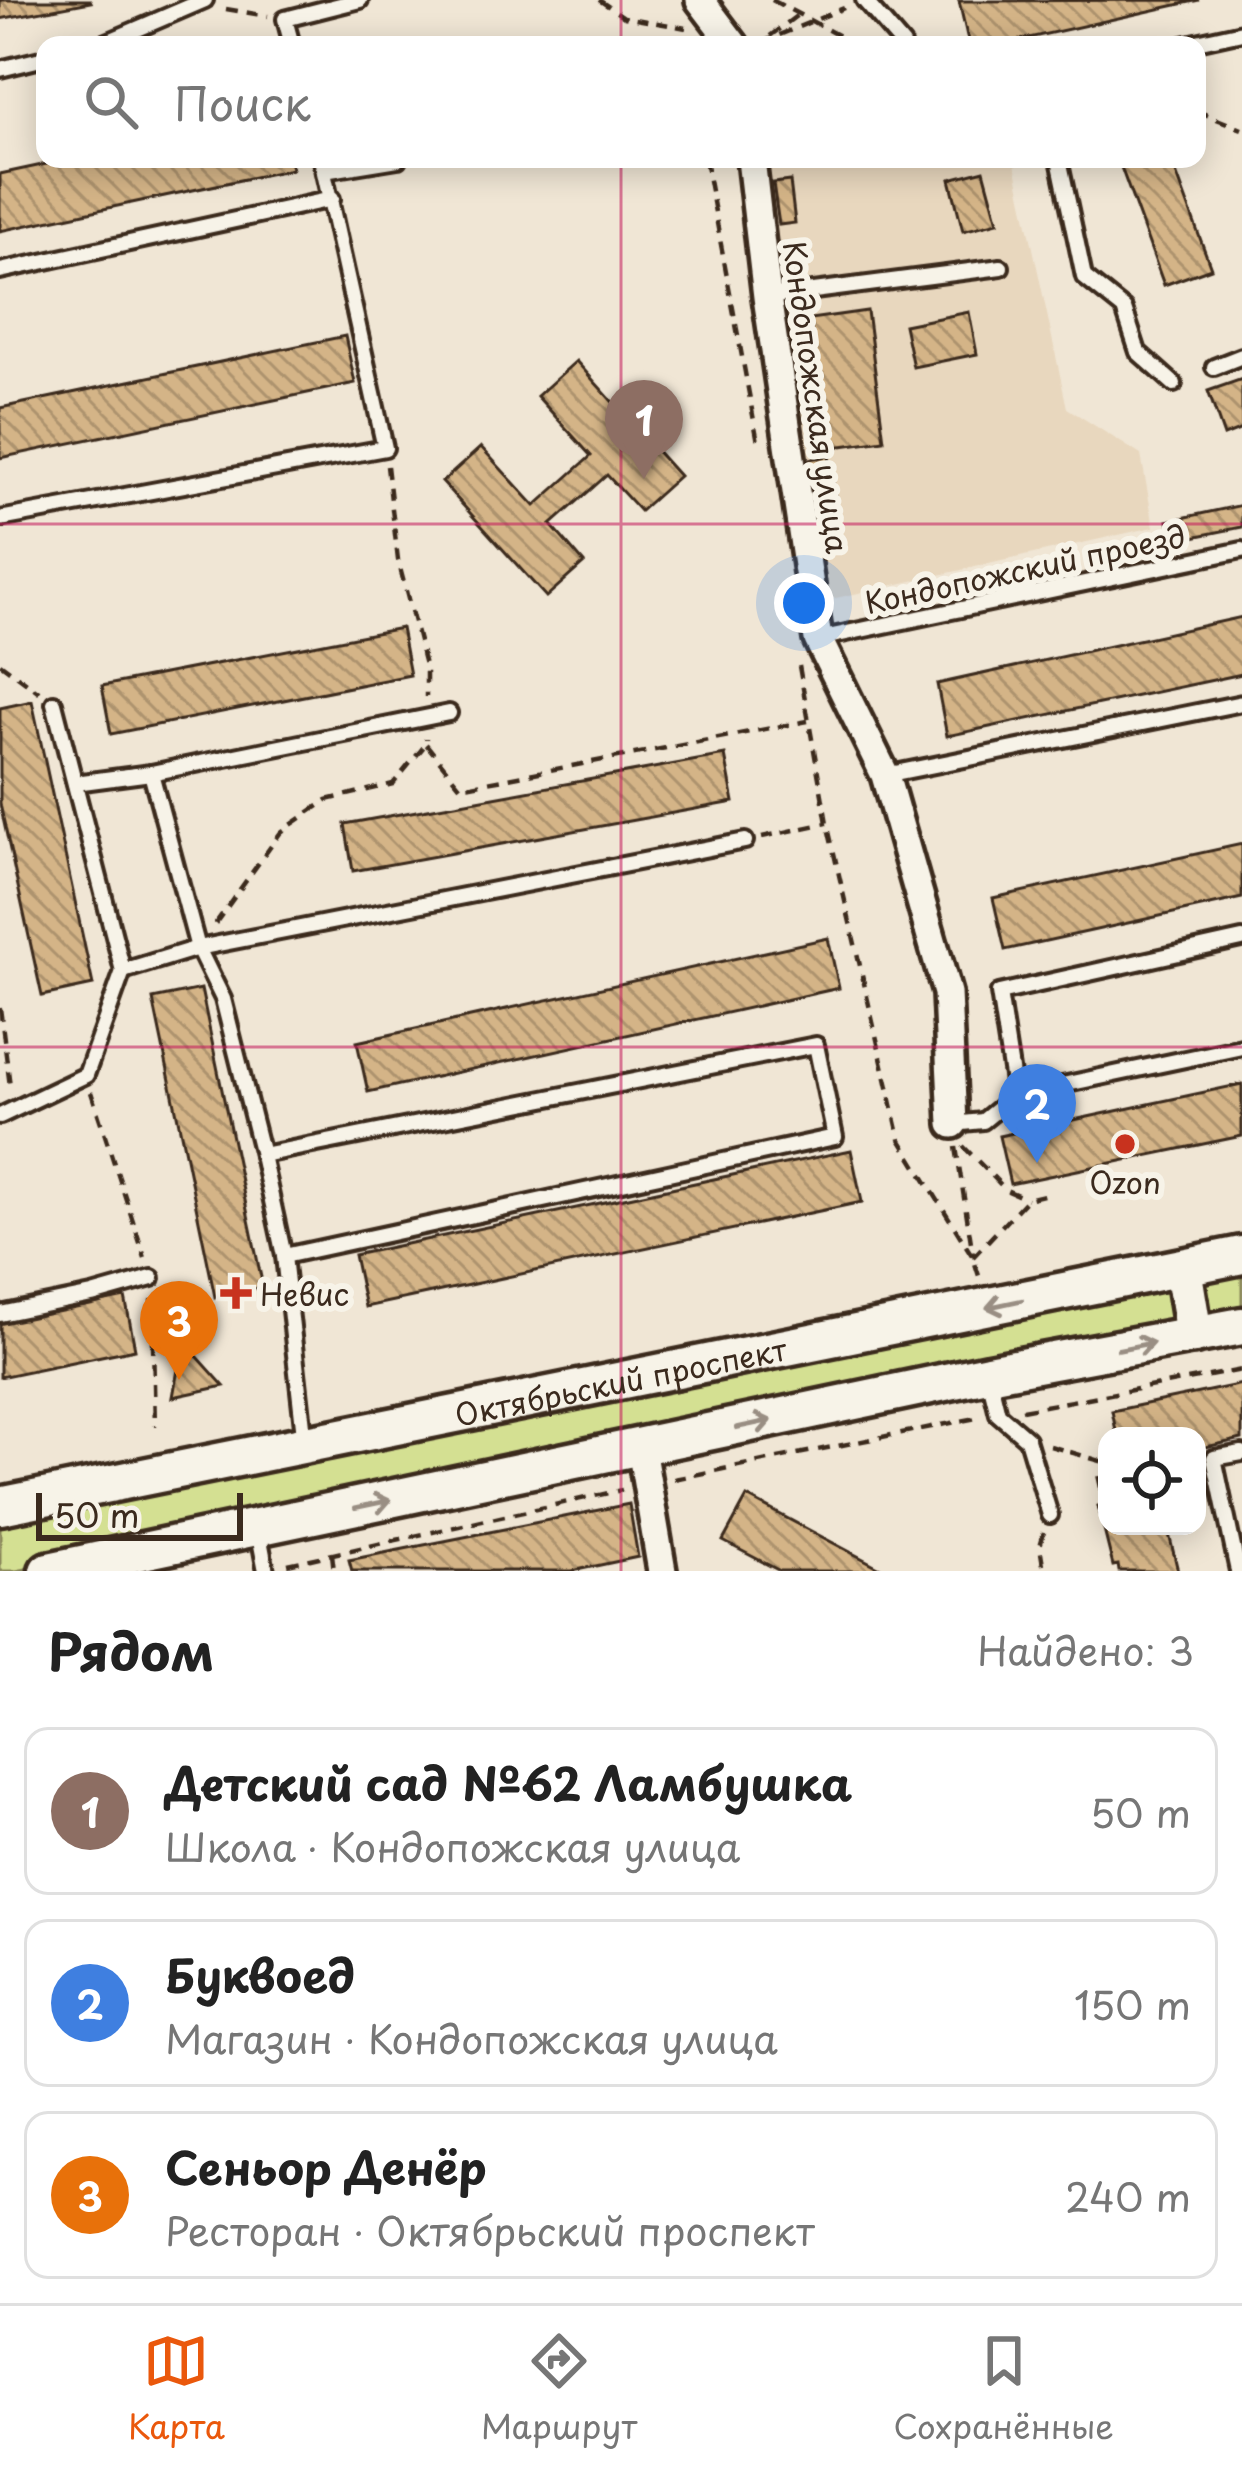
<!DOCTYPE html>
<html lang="ru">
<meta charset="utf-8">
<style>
:root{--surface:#fff;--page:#f6f6f6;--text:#222;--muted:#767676;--line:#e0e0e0;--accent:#ea580c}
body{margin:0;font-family:"Playpen Sans",sans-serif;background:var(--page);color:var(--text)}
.controls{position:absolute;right:36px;bottom:36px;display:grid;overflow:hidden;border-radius:24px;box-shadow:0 6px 30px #0003}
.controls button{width:108px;height:108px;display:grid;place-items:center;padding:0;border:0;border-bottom:3px solid var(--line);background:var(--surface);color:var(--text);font:60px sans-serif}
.scale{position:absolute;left:36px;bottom:30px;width:207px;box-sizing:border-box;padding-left:12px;border:6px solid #3b2a1e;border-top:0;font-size:33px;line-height:42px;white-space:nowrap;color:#3b2a1e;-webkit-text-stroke:9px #f7f3e8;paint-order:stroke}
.you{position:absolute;left:804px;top:603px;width:42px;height:42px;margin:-30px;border:9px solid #fff;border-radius:50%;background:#1a73e8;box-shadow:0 0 0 18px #1a73e833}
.badge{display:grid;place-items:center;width:78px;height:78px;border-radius:50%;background:var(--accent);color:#fff;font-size:39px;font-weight:700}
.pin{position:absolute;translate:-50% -99px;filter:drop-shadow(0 3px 6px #0008)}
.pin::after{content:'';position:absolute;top:63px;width:42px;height:36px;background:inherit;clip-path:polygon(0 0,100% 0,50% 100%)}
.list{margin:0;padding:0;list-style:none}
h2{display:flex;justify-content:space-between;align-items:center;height:156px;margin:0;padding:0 48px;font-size:51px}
h2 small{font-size:39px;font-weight:400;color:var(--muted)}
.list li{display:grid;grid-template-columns:78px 1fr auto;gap:36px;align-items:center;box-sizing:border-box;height:168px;margin:0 24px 24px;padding:0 24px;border:3px solid var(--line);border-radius:24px}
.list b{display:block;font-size:45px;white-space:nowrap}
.list p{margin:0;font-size:39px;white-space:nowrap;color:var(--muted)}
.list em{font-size:39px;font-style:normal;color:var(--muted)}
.icon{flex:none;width:66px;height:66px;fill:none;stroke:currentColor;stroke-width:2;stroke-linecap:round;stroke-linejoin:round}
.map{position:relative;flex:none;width:1242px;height:1571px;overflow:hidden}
.search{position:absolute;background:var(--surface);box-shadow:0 6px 30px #0003;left:36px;right:36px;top:36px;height:132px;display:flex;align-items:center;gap:30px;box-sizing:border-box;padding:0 42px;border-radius:24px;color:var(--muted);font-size:45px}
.sheet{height:732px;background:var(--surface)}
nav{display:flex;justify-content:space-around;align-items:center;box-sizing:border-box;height:168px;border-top:3px solid var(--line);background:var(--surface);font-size:33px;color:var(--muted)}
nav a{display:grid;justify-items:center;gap:6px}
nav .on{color:var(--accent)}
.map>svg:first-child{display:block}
.built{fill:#e8d7be}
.grass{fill:#d4e092;stroke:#888558;stroke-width:3}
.building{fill:url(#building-back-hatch);stroke:#3b2a1e;stroke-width:3}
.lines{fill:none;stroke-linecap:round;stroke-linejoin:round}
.service-casing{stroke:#3b2a1e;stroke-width:22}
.minor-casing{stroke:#3b2a1e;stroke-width:36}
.secondary-casing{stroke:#3b2a1e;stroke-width:45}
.path{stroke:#3b2a1e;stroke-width:4.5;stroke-dasharray:12 9;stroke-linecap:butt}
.service{stroke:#f7f3e8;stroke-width:14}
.minor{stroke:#f7f3e8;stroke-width:27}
.secondary{stroke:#f7f3e8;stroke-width:36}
.oneway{stroke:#998e83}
.grid{fill:none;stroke:#c2185b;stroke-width:3;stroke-opacity:0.55}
.poi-dot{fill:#c8321e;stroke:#f7f3e8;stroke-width:4.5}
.labels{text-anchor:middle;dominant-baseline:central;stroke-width:12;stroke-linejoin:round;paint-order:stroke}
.street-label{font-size:30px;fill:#3b2a1e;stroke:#f7f3e8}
.poi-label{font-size:30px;fill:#3b2a1e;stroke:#f7f3e8}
</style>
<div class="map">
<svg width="1242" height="1571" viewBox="0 0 1242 1571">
<defs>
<pattern id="building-back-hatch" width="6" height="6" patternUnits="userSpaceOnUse" patternTransform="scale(3)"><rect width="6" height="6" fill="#d4b487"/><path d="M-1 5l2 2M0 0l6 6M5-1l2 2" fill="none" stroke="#ad936e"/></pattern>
</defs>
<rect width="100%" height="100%" fill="#f0e6d5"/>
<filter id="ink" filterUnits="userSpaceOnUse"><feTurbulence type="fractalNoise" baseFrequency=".00833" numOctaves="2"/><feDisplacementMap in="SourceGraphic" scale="24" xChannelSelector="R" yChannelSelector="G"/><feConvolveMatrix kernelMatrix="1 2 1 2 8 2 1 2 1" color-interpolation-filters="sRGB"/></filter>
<g filter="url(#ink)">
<!-- built -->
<path class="built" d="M760 159H1014L1067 408 1141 455 1154 527 818 602Z"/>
<!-- grass -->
<path class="grass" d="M1242 1273V1326L16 1571H0V1525Z"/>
<!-- building -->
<g class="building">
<path d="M0 0H90L91 2 0 19Z"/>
<path d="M1199 0 997 45H969L959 1Z"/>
<path d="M631 36 632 45H575Z"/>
<path d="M70 159H290L292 169 0 231V174Z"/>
<path d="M1118 159H1171L1211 268 1164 285Z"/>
<path d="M984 170 998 222 963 231 950 179Z"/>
<path d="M790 181 795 223 779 225 773 183Z"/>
<path d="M867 311 884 440 827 448 810 319Z"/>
<path d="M969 312 977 354 913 367 904 325Z"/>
<path d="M345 336 355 383 0 458V408Z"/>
<path d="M576 361 679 476 640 511 607 475 551 525 584 563 546 597 442 482 481 447 535 506 591 456 537 396Z"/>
<path d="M1242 379V429L1224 436 1208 391Z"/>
<path d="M829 456 835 497 808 501 802 460Z"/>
<path d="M1242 505V527L1173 541 1168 521Z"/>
<path d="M1242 617V674L947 736 937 684Z"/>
<path d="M401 628 410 675 111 734 102 686Z"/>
<path d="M32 701 93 985 42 996 0 804V708Z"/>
<path d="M725 755 734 802 353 871 345 824Z"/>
<path d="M1242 844V898L1005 950 993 898Z"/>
<path d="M828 938 839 988 368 1092 357 1042Z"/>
<path d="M201 989 263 1287 215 1297 153 999Z"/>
<path d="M1242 1084V1136L1010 1184 999 1136Z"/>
<path d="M851 1150 862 1202 365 1307 354 1255Z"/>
<path d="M125 1297 135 1349 0 1377V1323Z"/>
<path d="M197 1356 224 1386 173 1397 180 1358Z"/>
<path d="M1242 1384V1439L1197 1449V1436H1117L1112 1411Z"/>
<path d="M1107 1476V1526H1167L1178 1571H1119L1118 1565 1113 1566 1098 1506 1104 1504 1098 1478Z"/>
<path d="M747 1497 886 1571H780L723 1541Z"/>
<path d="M629 1504 638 1557 572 1571H352L349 1560Z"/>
</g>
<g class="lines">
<defs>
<g id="service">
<path d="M864 0 903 45"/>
<path d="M100 45 205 0"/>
<path d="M292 45 285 19 360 0"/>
<path d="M1183 45 1242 32"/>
<path d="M0 69 45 58"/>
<path d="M1059 159 1084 277 1124 309 1138 352 1174 384"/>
<path d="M324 171 398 159"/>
<path d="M0 271 332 199"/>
<path d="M767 297 1001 267"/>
<path d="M1214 367 1242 356"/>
<path d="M0 519 385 448 321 159"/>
<path d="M818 639 1242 550"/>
<path d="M54 703 123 971 198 948 745 841"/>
<path d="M885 775 1242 703"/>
<path d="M75 783 151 773"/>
<path d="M1015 1095 999 993 1242 939"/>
<path d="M0 1116 86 1075 123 971"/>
<path d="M953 1124 983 1121 1015 1095 1242 1047"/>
<path d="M262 1155 816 1045 835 1137 284 1256"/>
<path d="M0 1314 92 1295 152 1278"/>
<path d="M988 1373 998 1414 1027 1439 1050 1515"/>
<path d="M305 1444 284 1256 262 1155 223 999 198 948 151 773 449 713"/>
<path d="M258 1529 266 1571"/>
<path d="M1238 1571 1214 1458 1242 1453"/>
</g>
<g id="minor">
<path d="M700 0 734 45"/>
<path d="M751 159 767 297 818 639 885 775 947 993 953 1124"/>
<path d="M641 1448 662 1571"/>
</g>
<g id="secondary">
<path d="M1183 1268 1194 1335"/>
<path id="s1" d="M0 1506 1242 1255"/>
<path d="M48 1571 988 1373 1242 1326"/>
</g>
</defs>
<!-- service casing -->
<use href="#service" class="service-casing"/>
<!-- minor casing -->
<use href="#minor" class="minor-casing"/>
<!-- secondary casing -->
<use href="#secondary" class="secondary-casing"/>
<!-- path -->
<g class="path">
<path d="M599 0 624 17 686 28"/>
<path d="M772 0 856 45"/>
<path d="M226 9 268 16"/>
<path d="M770 36 799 14"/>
<path d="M760 43 844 8"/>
<path d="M1197 111 1242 129"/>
<path d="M705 159 758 442"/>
<path d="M387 466 398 560 426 669V697"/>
<path d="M0 663 39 692"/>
<path d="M799 666 827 823 900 1139 973 1257 979 1276"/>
<path d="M426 744 461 787 808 721"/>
<path d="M762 837 827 823"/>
<path d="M215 924 281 832 327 800 393 784 426 744V738"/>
<path d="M0 1008 10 1086"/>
<path d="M91 1092 145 1258"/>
<path d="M963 1146 1006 1190 1027 1199"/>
<path d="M956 1147 973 1255"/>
<path d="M973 1257 1027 1199 1048 1194"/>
<path d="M152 1299 155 1426"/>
<path d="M1022 1410 1242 1370"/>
<path d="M1050 1446 1107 1463"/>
<path d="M674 1479 981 1417"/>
<path d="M1044 1532 1040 1546 1044 1571"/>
<path d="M332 1554 334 1571"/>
<path d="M288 1564 622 1490"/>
</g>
<!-- service -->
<use href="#service" class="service"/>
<!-- minor -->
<use href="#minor" class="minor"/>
<!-- secondary -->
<use href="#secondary" class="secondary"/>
</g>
<!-- one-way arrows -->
<defs><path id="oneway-shaft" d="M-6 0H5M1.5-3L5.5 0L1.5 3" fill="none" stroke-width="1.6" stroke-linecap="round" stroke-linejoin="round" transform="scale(3)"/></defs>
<g class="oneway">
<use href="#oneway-shaft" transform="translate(1004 1304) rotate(168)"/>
<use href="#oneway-shaft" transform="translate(1136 1346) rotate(-11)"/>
<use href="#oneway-shaft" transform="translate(754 1424) rotate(-12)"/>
<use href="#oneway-shaft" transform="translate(373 1504) rotate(-12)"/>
</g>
</g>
<!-- grid -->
<path class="grid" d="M621 0V45M621 159V1571M0 524H1242M0 1047H1242"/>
<!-- markers -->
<g class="poi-dot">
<circle cx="1125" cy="1144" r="12"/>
<path d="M230 1275h12v12h12v12h-12v12h-12v-12h-12v-12h12z"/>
</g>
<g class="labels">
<!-- street labels -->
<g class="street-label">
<text transform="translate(817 397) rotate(82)">Кондопожская улица</text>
<text transform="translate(1025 568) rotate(-12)">Кондопожский проезд</text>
<text stroke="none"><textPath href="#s1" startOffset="633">Октябрьский проспект</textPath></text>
</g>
<!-- poi labels -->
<g class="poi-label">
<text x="1125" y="1181">Ozon</text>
<text x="260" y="1293" text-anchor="start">Невис</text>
</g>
</g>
</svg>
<div class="controls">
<button><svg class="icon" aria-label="locate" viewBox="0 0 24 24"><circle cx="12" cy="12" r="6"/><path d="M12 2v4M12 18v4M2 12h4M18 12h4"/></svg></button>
</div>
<div class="scale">50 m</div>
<div class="you"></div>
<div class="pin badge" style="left:644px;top:479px;background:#8d6e63">1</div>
<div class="pin badge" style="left:1037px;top:1163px;background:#3f7fe0">2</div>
<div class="pin badge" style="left:179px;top:1380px;background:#e8710a">3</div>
<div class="search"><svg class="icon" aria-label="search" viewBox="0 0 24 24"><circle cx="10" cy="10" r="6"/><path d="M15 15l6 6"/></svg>Поиск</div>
</div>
<section class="sheet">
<h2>Рядом<small>Найдено: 3</small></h2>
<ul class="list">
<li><span class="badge" style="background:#8d6e63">1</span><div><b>Детский сад №62 Ламбушка</b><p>Школа · Кондопожская улица</p></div><em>50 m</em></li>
<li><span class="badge" style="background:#3f7fe0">2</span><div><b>Буквоед</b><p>Магазин · Кондопожская улица</p></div><em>150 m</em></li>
<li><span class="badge" style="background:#e8710a">3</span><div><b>Сеньор Денёр</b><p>Ресторан · Октябрьский проспект</p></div><em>240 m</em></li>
</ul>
</section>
<nav>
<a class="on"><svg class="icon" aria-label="map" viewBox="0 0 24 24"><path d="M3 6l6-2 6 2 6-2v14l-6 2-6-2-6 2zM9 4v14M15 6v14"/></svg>Карта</a>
<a><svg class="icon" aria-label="directions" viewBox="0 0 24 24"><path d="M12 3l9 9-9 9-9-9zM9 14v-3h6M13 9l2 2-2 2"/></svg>Маршрут</a>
<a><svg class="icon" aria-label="saved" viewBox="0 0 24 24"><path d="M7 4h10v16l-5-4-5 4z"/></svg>Сохранённые</a>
</nav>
